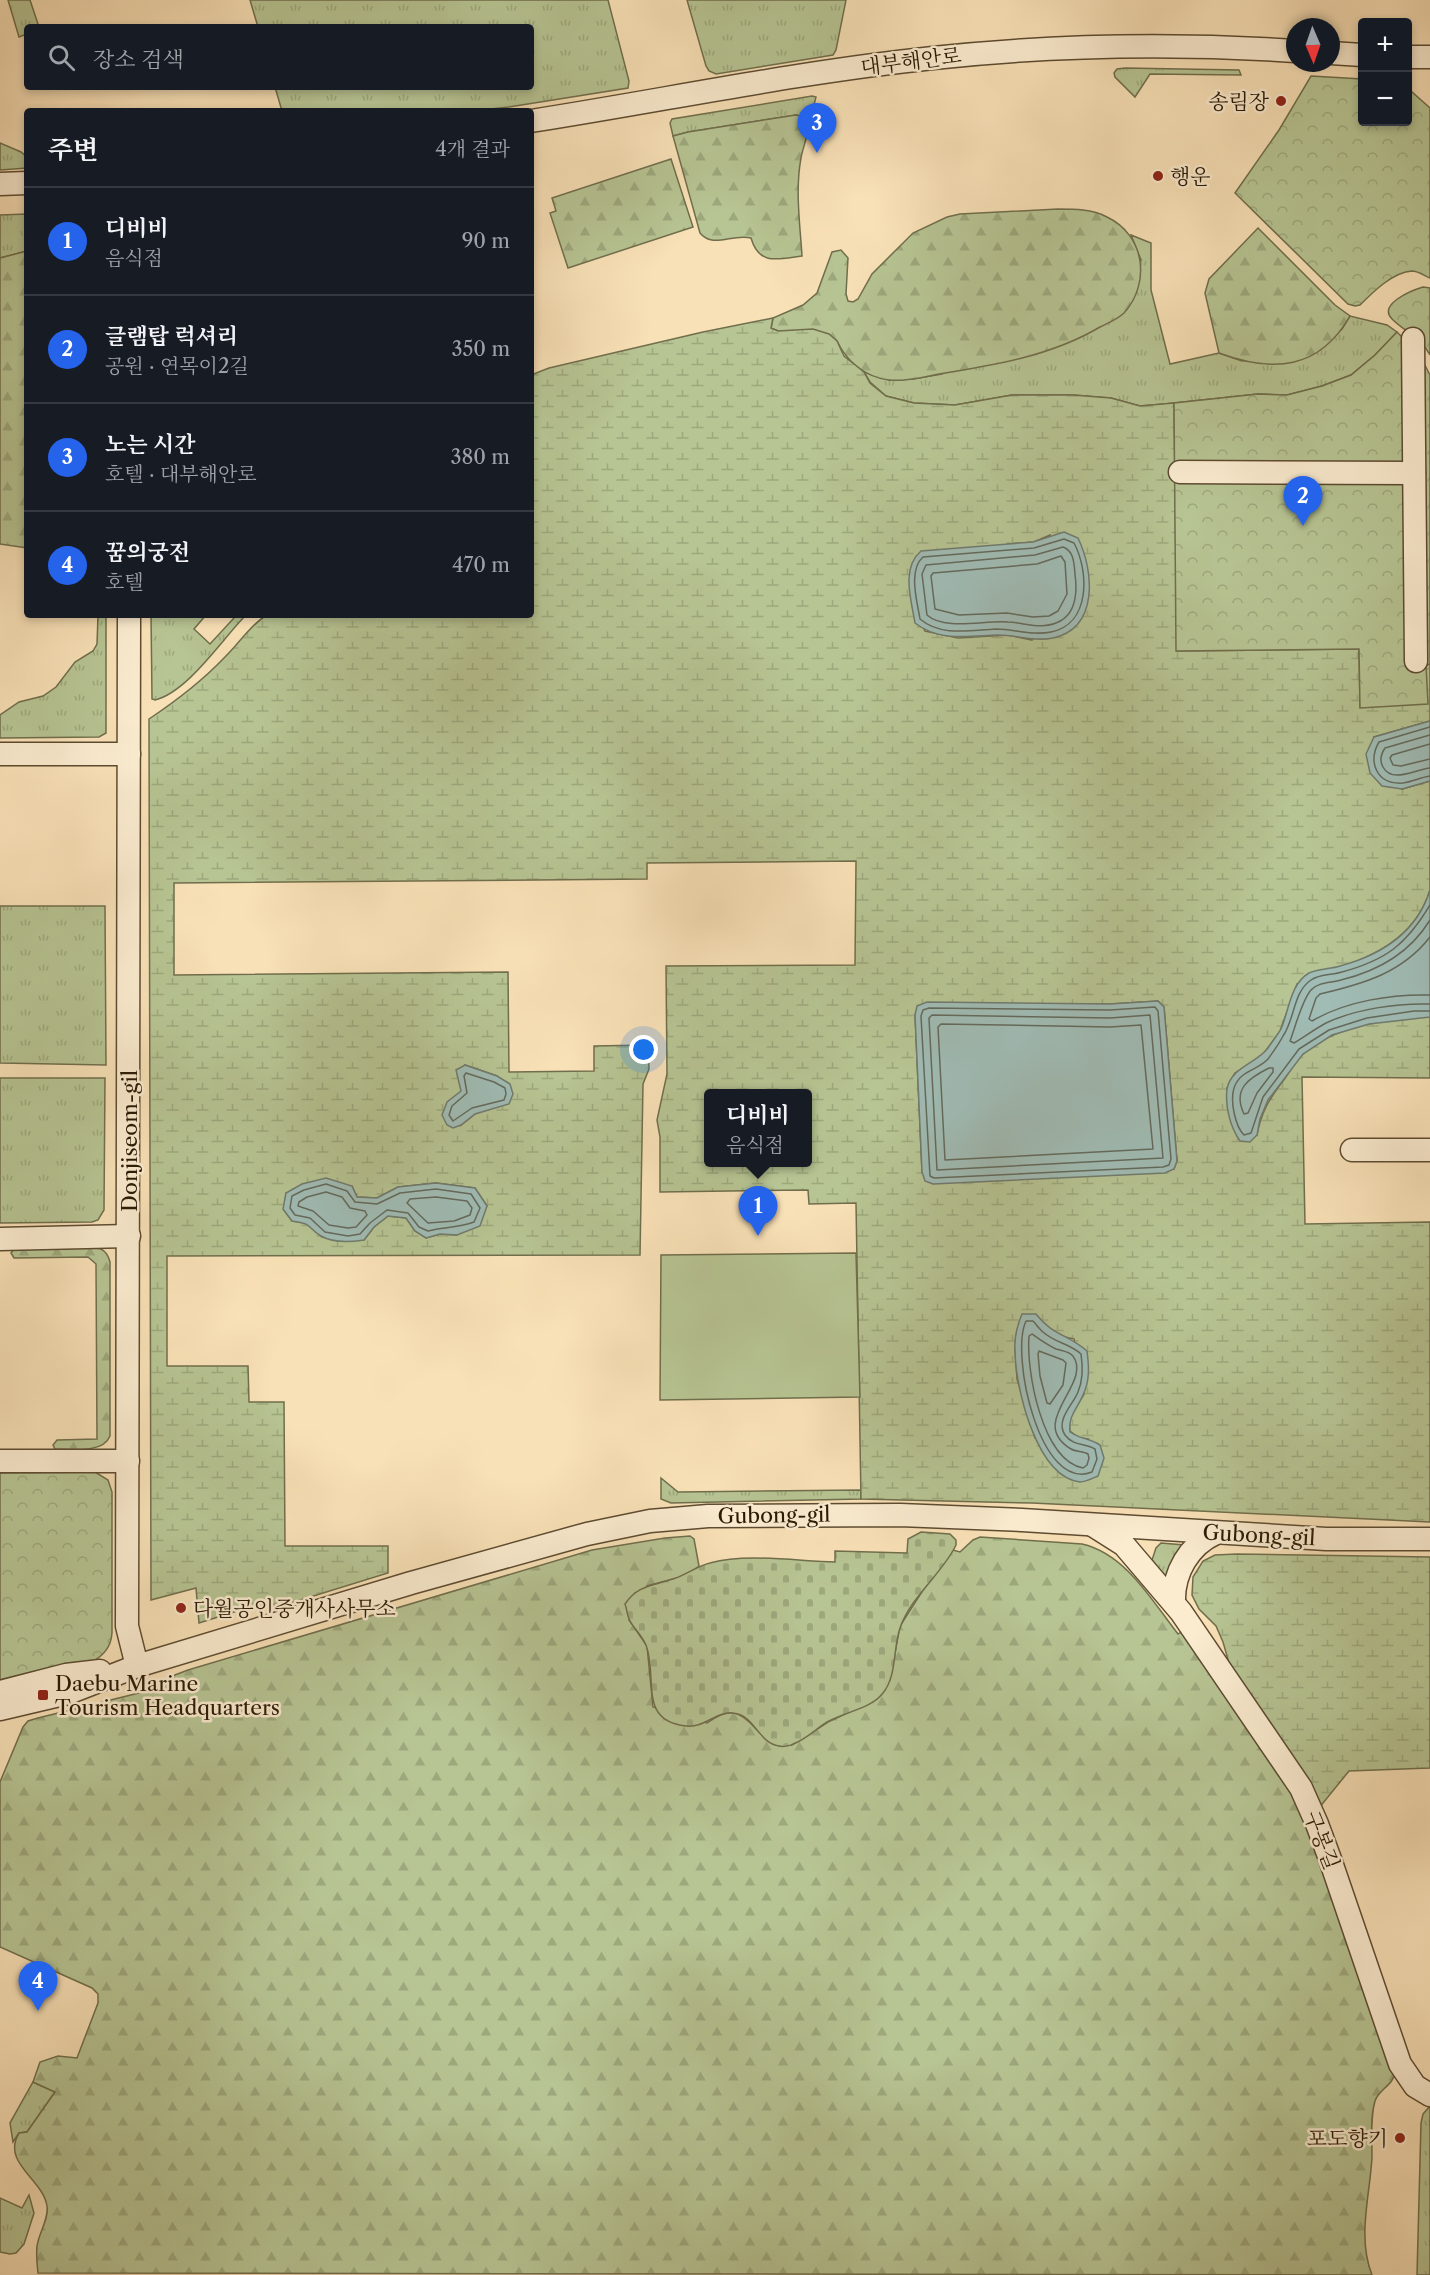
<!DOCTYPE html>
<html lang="ko">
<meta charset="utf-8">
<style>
:root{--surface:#171b24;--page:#242831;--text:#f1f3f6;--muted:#9ea1a6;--line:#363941;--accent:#2563eb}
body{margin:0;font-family:"Libre Caslon Text","Noto Serif KR",serif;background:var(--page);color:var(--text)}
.controls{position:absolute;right:18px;top:18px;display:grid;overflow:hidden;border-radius:6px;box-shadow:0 3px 9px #0003}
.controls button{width:54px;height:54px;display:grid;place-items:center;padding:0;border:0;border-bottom:2px solid var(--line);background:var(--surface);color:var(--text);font:30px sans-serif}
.compass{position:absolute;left:1286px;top:18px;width:54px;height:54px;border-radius:50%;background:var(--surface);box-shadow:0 3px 9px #0003;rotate:178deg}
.you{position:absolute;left:644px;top:1050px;width:21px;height:21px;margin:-15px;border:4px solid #fff;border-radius:50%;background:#1a73e8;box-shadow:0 0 0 9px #1a73e833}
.badge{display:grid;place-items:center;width:39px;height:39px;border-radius:50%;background:var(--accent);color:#fff;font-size:20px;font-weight:700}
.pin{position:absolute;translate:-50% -50px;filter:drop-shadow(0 2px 3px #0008)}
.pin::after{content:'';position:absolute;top:32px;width:21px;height:18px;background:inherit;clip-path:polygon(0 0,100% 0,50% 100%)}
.popup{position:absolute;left:704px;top:1089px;width:108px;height:78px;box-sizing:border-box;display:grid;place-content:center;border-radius:6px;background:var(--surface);filter:drop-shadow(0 2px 4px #0005);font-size:20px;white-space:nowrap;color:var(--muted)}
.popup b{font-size:22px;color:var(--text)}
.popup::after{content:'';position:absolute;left:50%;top:100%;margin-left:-12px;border:12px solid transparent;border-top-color:var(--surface)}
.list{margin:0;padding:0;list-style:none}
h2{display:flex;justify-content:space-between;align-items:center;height:78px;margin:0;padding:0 24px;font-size:26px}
h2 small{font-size:20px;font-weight:400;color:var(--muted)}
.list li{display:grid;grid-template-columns:39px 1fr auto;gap:18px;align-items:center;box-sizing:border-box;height:108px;padding:0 24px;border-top:2px solid var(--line)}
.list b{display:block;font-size:22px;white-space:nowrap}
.list p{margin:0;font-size:20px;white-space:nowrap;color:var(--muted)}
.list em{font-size:20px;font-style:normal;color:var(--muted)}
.icon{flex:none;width:33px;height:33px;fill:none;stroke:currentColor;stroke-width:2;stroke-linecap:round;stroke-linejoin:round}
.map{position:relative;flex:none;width:1430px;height:2275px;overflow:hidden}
.search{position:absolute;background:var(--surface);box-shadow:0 3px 9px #0003;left:24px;top:24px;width:510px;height:66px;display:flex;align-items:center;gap:15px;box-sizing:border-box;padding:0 21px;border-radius:6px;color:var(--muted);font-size:22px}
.panel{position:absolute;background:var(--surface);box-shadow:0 3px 9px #0003;left:24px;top:108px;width:510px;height:510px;border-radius:6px}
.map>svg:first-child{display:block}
.grass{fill:url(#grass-tufts);stroke:#706e4c;stroke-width:1.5}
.forest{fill:url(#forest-firs);stroke:#706e4c;stroke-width:1.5}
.wetland{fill:url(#wetland-marsh);stroke:#706e4c;stroke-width:1.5;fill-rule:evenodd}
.cemetery{fill:url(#cemetery-stones);stroke:#706e4c;stroke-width:1.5}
.park{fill:url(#park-crowns);stroke:#706e4c;stroke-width:1.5}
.garden{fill:#b7c493;stroke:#706e4c;stroke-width:1.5}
.water{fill:#a0bcb5;stroke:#707b6e;stroke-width:1.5}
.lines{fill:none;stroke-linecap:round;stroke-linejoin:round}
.shore{stroke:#646a5c;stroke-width:1.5}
.minor-casing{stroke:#5d4b31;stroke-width:25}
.minor{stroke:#fbecd0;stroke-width:22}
.poi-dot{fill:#8f2418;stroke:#fbecd0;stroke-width:2}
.labels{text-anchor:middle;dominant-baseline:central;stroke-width:5;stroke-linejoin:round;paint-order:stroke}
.street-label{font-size:21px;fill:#291904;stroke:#fbecd0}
.poi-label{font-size:21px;fill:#291904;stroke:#fbecd0;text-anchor:start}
</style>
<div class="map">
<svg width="1430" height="2275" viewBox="0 0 1430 2275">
<defs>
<pattern id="grass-tufts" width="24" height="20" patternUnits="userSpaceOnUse" patternTransform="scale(1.5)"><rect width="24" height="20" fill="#b7c493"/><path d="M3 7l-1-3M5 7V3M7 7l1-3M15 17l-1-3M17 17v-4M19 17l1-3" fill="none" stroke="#9da87d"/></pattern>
<pattern id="forest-firs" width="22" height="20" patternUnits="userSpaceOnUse" patternTransform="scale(1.5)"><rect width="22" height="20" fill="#b7c493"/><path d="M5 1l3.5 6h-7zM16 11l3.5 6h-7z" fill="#9da87d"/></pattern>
<pattern id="wetland-marsh" width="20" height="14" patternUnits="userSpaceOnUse" patternTransform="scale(1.5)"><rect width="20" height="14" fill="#b7c493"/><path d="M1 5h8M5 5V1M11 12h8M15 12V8" fill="none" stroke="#9da87d"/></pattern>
<pattern id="cemetery-stones" width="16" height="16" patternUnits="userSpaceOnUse" patternTransform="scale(1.5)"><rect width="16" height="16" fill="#b7c493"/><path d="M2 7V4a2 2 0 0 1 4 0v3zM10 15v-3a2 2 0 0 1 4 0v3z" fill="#9da87d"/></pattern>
<pattern id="park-crowns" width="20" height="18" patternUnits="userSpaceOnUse" patternTransform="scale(1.5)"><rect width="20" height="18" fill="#b7c493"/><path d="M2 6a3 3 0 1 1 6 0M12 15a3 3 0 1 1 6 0" fill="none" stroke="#9da87d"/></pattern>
</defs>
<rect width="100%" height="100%" fill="#f9e1b7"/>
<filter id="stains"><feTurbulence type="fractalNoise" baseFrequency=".00333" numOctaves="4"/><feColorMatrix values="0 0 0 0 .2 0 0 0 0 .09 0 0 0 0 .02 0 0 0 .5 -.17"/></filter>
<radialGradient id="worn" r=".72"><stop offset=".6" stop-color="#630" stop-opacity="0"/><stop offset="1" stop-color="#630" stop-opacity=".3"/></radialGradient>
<!-- grass -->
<g class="grass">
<path d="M8 0H30L39 27H27V34L19 37Z"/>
<path d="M250 0H608L629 81 628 88 509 107 473 111H282L275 87H531V27H258Z"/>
<path d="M687 0H846L836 50 833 55 716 74 709 71 706 66Z"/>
<path d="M1125 68 1239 70 1241 75 1150 74 1135 97 1115 77 1114 73 1117 69Z"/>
<path d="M812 96 816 97 808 127C808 118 804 117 796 115L688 132 673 136 670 123 672 119Z"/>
<path d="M0 143 21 152 27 157V168L0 170Z"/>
<path d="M27 214V251L0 258V215Z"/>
<path d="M1131 235 1151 243V290L1170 364 1219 353 1242 361 1321 349 1342 329 1350 316 1387 325 1397 332 1375 355 1351 375 1322 386 1287 395 1258 394 1174 403 1140 406 1111 398 1073 395H1012L955 405 914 403 886 396 870 382 864 372 889 380 913 379 942 374 1141 260Z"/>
<path d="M98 615H106V733L99 737 0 738V715L19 702 43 696 56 687 75 662 93 651 97 644Z"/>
<path d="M151 615H206L194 629 210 644 234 618 232 615H246C223 638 188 692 155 700L152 699Z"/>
<path d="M0 906H105L106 1065 0 1063Z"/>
<path d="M0 1078H105L104 1210 98 1220 92 1222 0 1223Z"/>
<path d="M661 1478 678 1492 861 1490V1499L671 1503 661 1499Z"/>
<path d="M1161 1543 1184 1545 1166 1579 1152 1560 1156 1548Z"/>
<path d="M33 2082 55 2092 27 2132 19 2133 13 2142 10 2123Z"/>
<path d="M1430 2106V2275H1417L1421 2123 1423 2114Z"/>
<path d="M29 2195 34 2213 24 2244 16 2253 10 2254 0 2252V2198L22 2208Z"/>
</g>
<!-- forest -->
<g class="forest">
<path d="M796 115C801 116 806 117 808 121 811 128 802 150 801 158 795 190 800 224 802 256 778 259 759 266 751 238 733 233 713 249 700 233L673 136 688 132Z"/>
<path d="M671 159 693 227 568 268 550 213 556 211 552 198Z"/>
<path d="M1058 209C1074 209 1092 209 1107 217 1145 235 1151 283 1124 313 1118 319 1108 323 1100 327 1051 356 995 365 939 374 923 377 905 382 889 380 865 377 847 362 837 341L793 331H778L771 328 773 318 803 305 817 293 832 252 841 250 848 258 846 294 848 301 853 302 858 299 872 274 913 233 947 217 960 214Z"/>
<path d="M1258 228 1335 305 1350 316C1319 370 1273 373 1219 353L1205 293 1209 279Z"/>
<path d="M27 251V548L0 544V258Z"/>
<path d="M95 1248C103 1248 108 1254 110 1262V1436C103 1454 71 1449 55 1449L53 1445 57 1440 97 1439 96 1264 88 1257 14 1258 11 1253 14 1249Z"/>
<path d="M690 1536 694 1539 699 1566 688 1575 647 1586 629 1620 647 1646 653 1707 707 1723C729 1707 739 1710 756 1729 762 1736 772 1741 780 1746L792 1745 828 1722 867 1704 890 1680 900 1626 925 1587 953 1550 960 1552 973 1540 980 1537 1082 1544C1126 1554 1152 1601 1178 1634L1184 1630 1307 1815 1395 2072C1394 2085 1379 2089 1375 2101 1370 2118 1372 2139 1372 2157 1370 2196 1357 2237 1372 2275L38 2273C37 2264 36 2255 37 2246 39 2232 49 2219 47 2206 43 2179 1 2163 19 2133L27 2132 55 2092 33 2082 40 2062 58 2056 77 2058 98 2003V1994L92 1988 0 1947V1782L23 1727 28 1721 38 1718 151 1690 175 1675 188 1670 592 1550 665 1538Z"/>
</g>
<!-- wetland -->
<g class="wetland">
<path d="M773 318 771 328 778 331 813 329 829 334 837 341 844 356 864 372 870 383 886 396 914 403 955 405 1012 395H1073L1111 398 1140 406 1174 403 1177 651 1359 649 1360 707 1426 665 1430 664V721L1374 737 1402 789 1430 781V890C1411 952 1350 962 1297 984L1280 1031 1262 1056 1235 1073 1227 1088 1228 1110 1257 1135C1261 1113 1269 1099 1283 1081 1289 1073 1295 1062 1302 1055 1330 1027 1392 1017 1430 1017V1078L1302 1077 1305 1224 1430 1222V1522L1032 1503 861 1499 856 1203 809 1204 808 1190 660 1192V1137L657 1120 667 1074 666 966 855 965 856 861 647 863V879L174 883V975L508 972 509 1072 594 1071V1046L648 1045 649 1069 643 1084 640 1255 167 1256V1366H248L249 1402H284L285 1546H388V1573L294 1602 237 1611 199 1623 196 1588 151 1600 149 719C176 701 201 682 224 658 239 644 249 626 267 615H531V375L549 368 703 332ZM1050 535 1032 640 1008 635 958 638 925 631 912 604 910 585 1008 544 1034 542ZM1158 1001 1164 1007 1177 1161 1174 1169 922 1172 915 1015 918 1006 1110 1004ZM465 1065 497 1076 475 1114 461 1125ZM708 1094H807V1162H708ZM436 1183 475 1188 487 1206 457 1235 440 1234 426 1238 415 1231 406 1218 388 1216 374 1227 364 1240 322 1237 307 1223 292 1221 284 1210 286 1193 352 1186 357 1197 377 1198 398 1187ZM1036 1315C1047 1328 1056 1336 1074 1339L1084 1394 1069 1419 1070 1431 1079 1438 1089 1439 1035 1438 1017 1379 1015 1349Z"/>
<path d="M1237 1554 1430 1557V1768L1349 1771 1319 1808 1233 1677 1223 1642 1216 1626 1199 1609 1192 1595 1193 1577 1203 1561 1215 1555Z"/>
</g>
<!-- cemetery -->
<path class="cemetery" d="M921 1532 950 1534 956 1540V1545C943 1573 911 1596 900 1628 893 1648 897 1676 883 1693 871 1709 844 1712 827 1722 816 1729 805 1740 793 1744 790 1746 783 1747 779 1746 758 1743 755 1715 733 1713 716 1711 705 1728 686 1726 639 1721 657 1681 647 1648 644 1637 635 1630 630 1621 627 1616 627 1609 625 1604 638 1585 652 1586 673 1579 686 1575 697 1566 710 1563 747 1553 796 1561 835 1562V1551L907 1553 908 1539Z"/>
<!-- park -->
<g class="park">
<path d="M1311 76 1362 79V122H1408V82L1411 91 1430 108V278C1425 276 1418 271 1412 271 1393 272 1373 292 1360 305L1355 306 1348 304 1235 193 1279 130Z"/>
<path d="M1423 287 1430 288V355C1420 336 1406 333 1392 319 1377 304 1413 290 1423 287Z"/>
<path d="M1397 332 1419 354 1430 375V664L1426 665 1428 704 1360 708 1359 649 1176 651 1174 403 1258 394 1287 395 1322 386 1351 375 1375 355Z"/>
<path d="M95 1472 108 1480 112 1492V1633C111 1647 104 1655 92 1662L0 1684V1473Z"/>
</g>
<!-- garden -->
<path class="garden" d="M856 1253 860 1397 660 1400 661 1255Z"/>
<!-- water -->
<g class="water">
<path d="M1064 532 1078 538C1094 571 1099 628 1053 638 1034 642 1017 635 998 635 969 636 939 642 915 623 911 599 901 568 921 551L1033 542Z"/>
<path d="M1430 721V781L1402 789 1382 786 1370 773 1366 754 1374 737Z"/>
<path d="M1430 890V1017L1369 1024 1332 1035 1303 1054 1268 1100 1260 1119 1257 1135 1250 1142 1240 1141C1230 1127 1225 1106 1227 1089 1231 1067 1256 1064 1268 1048 1272 1042 1277 1036 1281 1029 1289 1011 1290 984 1309 973 1318 969 1331 969 1340 966 1381 955 1417 932 1430 890Z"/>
<path d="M1158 1001 1164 1007 1177 1161 1174 1169 1165 1173 933 1184 925 1181 922 1172 915 1015 917 1006 927 1002 1110 1004Z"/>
<path d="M465 1065 497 1076 510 1084 513 1094 509 1104 475 1114 461 1125 453 1128 447 1125 442 1115 447 1102 461 1091 456 1070Z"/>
<path d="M326 1178 352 1186 357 1197 377 1198 398 1187 436 1183 475 1188 487 1206 480 1226 457 1235 440 1234 426 1238 415 1231 406 1218 388 1216 374 1227 364 1240C351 1242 333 1243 321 1236 306 1227 314 1224 292 1221L283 1209 286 1193 302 1184Z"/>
<path d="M1022 1314H1036C1053 1336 1068 1334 1087 1351 1089 1366 1090 1381 1083 1395 1077 1409 1068 1416 1070 1432 1080 1439 1089 1438 1100 1445L1104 1458 1098 1476C1093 1478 1086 1482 1080 1482 1036 1477 1015 1386 1015 1350 1014 1337 1017 1326 1022 1314Z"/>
</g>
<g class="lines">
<!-- shore -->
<g class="shore">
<path d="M1064 539 1074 543C1089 571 1091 624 1051 632 1032 636 1015 629 996 629 971 630 941 637 920 619 917 601 908 570 923 557L1034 548Z"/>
<path d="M1063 547C1074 551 1074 563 1075 574 1077 589 1077 610 1062 620 1044 631 1027 623 1008 622 985 620 945 631 927 615L922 574 926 565 1035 555Z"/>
<path d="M1061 556 1065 562 1067 594 1058 611 1049 616 1033 617 1007 613 959 615 935 609 931 576 933 573 1037 564Z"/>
<path d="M1430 727 1379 742C1367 762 1377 785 1403 783 1412 782 1421 777 1430 776"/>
<path d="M1430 735 1385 748C1381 754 1379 760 1383 767 1392 784 1416 769 1430 768"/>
<path d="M1430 744 1392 755 1390 758 1393 765 1401 766 1430 759"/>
<path d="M1430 905C1406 945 1386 960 1342 972 1333 975 1319 974 1311 980 1293 992 1295 1019 1283 1036 1279 1044 1273 1052 1268 1059 1257 1071 1240 1070 1234 1088 1230 1101 1235 1126 1244 1135L1251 1133 1263 1097 1299 1049 1329 1030 1367 1018 1414 1011H1430"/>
<path d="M1430 920C1410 953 1378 971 1341 980 1331 983 1318 982 1311 990 1302 1000 1295 1028 1290 1041L1294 1043C1304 1037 1315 1029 1326 1023 1356 1009 1397 1003 1430 1004"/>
<path d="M1430 937C1402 973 1363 984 1320 994L1316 998 1309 1019 1312 1021C1346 1001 1392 994 1430 995"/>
<path d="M1155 1007 1158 1011 1171 1159 1169 1165 1163 1167 934 1178 930 1176 921 1016 923 1010 929 1008 1110 1010Z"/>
<path d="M932 1015 1110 1018 1150 1015 1163 1158 937 1170 929 1018Z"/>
<path d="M941 1024 1110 1027 1141 1025 1153 1149 945 1160 938 1027Z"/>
<path d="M1269 1068H1273V1072L1257 1093 1248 1113 1244 1114C1232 1089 1249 1078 1269 1068Z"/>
<path d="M466 1073 494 1082 505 1088 506 1094 504 1100 472 1108 453 1121 449 1115 452 1106 467 1093 464 1076Z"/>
<path d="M326 1184 347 1191 355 1202 377 1204 400 1193 436 1189 471 1194 480 1208 474 1222C457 1228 444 1227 428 1231L419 1227 408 1213 387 1210 370 1223 360 1234 348 1236 325 1232 310 1218 295 1215 290 1208 292 1196 304 1190Z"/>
<path d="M326 1192 342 1197 350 1208 365 1211 367 1215 356 1227 348 1228 329 1225 313 1211 298 1206 299 1202 307 1197Z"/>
<path d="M436 1197 467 1201 472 1208 470 1215 454 1221 428 1223 407 1203 410 1199Z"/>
<path d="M1026 1321H1033C1036 1324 1039 1329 1043 1332 1055 1343 1069 1343 1081 1354 1083 1367 1083 1380 1078 1392 1073 1405 1055 1420 1065 1435 1073 1446 1085 1443 1095 1449L1097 1459 1092 1472C1040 1493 1010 1355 1026 1321Z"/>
<path d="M1032 1334C1039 1339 1047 1345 1056 1349 1062 1351 1068 1351 1073 1356 1093 1384 1026 1422 1071 1449 1076 1452 1083 1451 1088 1454L1089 1458 1087 1465 1083 1468C1042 1461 1026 1370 1029 1336Z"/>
<path d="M1039 1351 1063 1360 1066 1363 1063 1385 1050 1404 1047 1403 1040 1376 1038 1354Z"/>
</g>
<defs>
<g id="minor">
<path d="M1331 53 1362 55"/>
<path d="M1408 57H1430"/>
<path d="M531 121C665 100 798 72 933 58 1054 45 1174 43 1295 51"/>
<path d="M0 184 27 183"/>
<path d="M1413 339 1416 661"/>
<path d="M1180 472 1414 473"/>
<path d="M129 615 127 1626 137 1666"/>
<path d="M0 754H129"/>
<path d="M1352 1150H1430"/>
<path d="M0 1239 129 1236"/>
<path d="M0 1461H128"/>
<path d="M1094 1526 1124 1545 1181 1612 1301 1788 1317 1824 1330 1859 1400 2064 1415 2086 1430 2095"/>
<path d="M1174 1602C1173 1573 1189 1545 1216 1533"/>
<path d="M0 1692 66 1675 100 1671"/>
<path d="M0 1709 68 1693 137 1666 411 1583 587 1534 650 1521 708 1516 900 1515 1022 1520 1326 1539H1430"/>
</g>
</defs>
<!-- minor casing -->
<use href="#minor" class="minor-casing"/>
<!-- minor -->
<use href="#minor" class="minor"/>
</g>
<!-- markers -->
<g class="poi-dot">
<circle cx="1281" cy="101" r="6"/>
<circle cx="1158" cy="176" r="6"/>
<circle cx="181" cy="1608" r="6"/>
<rect x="37" y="1689" width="12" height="12" rx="3"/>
<circle cx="1400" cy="2138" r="6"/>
</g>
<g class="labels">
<!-- street labels -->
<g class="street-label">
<text transform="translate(911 61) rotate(-7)">대부해안로</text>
<text transform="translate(129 1141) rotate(-90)">Donjiseom-gil</text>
<text transform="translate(774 1515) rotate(-1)">Gubong-gil</text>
<text transform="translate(1259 1535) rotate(3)">Gubong-gil</text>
<text transform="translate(1322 1840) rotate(69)">구봉길</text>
</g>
<!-- poi labels -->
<g class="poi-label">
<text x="1269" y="101" text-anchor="end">송림장</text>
<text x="1170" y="176">행운</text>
<text x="193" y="1608">다월공인중개사사무소</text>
<text x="55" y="1683">Daebu Marine<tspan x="55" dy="24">Tourism Headquarters</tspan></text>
<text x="1388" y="2138" text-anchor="end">포도향기</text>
</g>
</g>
<rect width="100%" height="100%" filter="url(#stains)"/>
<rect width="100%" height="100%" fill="url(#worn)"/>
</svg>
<div class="controls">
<button>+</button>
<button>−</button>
</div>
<svg class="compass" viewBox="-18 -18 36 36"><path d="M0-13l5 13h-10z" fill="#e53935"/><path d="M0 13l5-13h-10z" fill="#9ea1a6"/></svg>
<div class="you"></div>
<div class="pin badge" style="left:758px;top:1236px">1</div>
<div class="popup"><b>디비비</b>음식점</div>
<div class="pin badge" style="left:1303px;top:526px">2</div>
<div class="pin badge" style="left:817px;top:153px">3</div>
<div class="pin badge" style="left:38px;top:2011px">4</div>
<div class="search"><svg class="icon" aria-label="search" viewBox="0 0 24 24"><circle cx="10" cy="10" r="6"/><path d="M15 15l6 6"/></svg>장소 검색</div>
<section class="panel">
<h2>주변<small>4개 결과</small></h2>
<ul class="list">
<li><span class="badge">1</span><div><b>디비비</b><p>음식점</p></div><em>90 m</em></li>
<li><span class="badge">2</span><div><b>글램탑 럭셔리</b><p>공원 · 연목이2길</p></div><em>350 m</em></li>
<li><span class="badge">3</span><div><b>노는 시간</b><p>호텔 · 대부해안로</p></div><em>380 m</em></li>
<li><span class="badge">4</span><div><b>꿈의궁전</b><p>호텔</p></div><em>470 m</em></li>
</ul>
</section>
</div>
